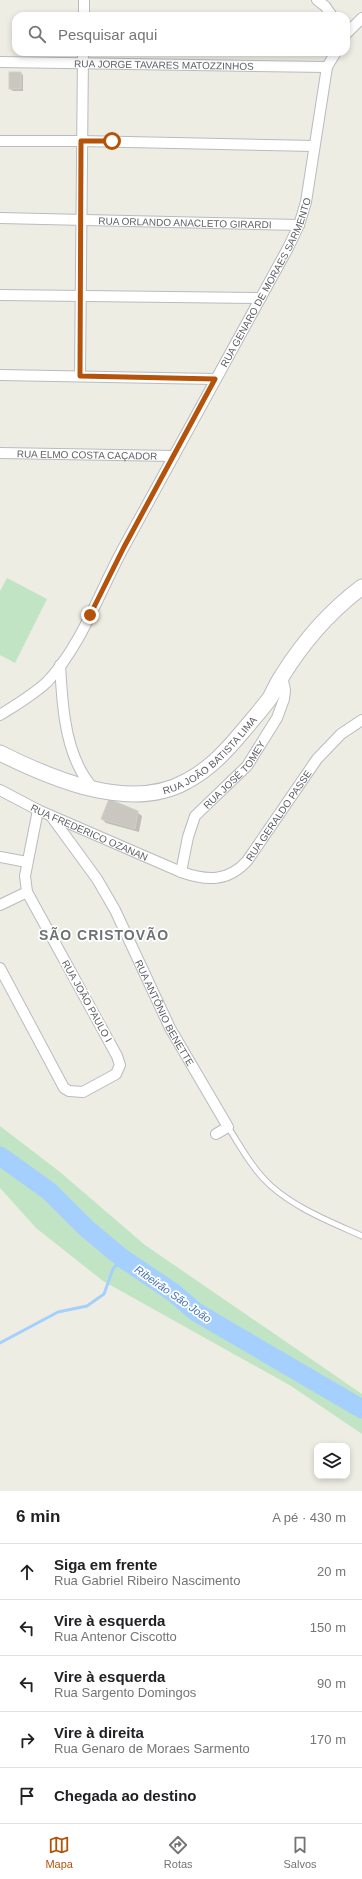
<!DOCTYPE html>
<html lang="pt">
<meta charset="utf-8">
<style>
:root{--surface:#fff;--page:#f6f6f6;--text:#202124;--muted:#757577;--line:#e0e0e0;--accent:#b45309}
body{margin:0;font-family:Arial,sans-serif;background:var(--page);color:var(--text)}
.controls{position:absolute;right:12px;bottom:12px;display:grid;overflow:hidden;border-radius:8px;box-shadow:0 2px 6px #0003}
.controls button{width:36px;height:36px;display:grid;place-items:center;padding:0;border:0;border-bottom:1px solid var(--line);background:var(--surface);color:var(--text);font:20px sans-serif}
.stop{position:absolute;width:12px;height:12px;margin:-9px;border:3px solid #b45309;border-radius:50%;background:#fff}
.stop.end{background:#b45309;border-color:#fff;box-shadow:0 1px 4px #0008}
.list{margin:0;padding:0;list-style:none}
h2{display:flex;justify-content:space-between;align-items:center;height:52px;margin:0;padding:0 16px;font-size:17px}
h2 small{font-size:13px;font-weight:400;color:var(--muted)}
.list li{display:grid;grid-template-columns:26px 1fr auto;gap:12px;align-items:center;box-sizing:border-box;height:56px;padding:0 16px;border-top:1px solid var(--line)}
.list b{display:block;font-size:15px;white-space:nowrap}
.list p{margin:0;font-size:13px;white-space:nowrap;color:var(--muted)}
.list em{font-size:13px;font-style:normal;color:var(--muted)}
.icon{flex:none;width:22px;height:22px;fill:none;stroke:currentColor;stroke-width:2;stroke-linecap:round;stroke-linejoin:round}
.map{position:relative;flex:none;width:362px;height:1491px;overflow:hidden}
.search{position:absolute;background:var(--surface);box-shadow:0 2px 6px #0003;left:12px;right:12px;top:12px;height:44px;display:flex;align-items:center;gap:10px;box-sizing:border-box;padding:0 14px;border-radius:12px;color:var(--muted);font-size:15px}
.sheet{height:332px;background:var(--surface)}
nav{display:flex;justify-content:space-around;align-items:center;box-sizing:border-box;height:56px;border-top:1px solid var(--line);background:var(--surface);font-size:11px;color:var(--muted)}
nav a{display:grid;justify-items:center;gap:2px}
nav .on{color:var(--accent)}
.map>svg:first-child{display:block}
.green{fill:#c1e5c4}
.shadow{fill:#0003}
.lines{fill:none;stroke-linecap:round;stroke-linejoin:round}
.stream{stroke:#a5d0fd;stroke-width:3}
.river{stroke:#a5d0fd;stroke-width:19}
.building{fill:#cac7c1;stroke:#d3cfc3}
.lane-casing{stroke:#b9bbc0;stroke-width:7}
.street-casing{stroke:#b9bbc0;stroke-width:12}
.secondary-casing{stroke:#babcc2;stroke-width:17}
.lane{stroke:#fff;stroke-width:5}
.street{stroke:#fff;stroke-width:10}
.secondary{stroke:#fff;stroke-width:15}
.route{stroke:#b45309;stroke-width:5}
.labels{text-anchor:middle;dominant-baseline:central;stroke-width:3.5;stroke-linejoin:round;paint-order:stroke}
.street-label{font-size:10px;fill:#5c5f64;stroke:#fff}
.water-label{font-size:11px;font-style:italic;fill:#4574b8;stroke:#fff}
.district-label{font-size:14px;font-weight:bold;letter-spacing:1px;fill:#6d7176;stroke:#fff}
</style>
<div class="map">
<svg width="362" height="1491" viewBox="0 0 362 1491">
<rect width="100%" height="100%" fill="#eeede4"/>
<!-- green -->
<g class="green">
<path d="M7 578 47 599 15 663 0 655V591Z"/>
<path d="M0 1126 60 1172 145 1245 362 1394V1434L291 1386 103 1281 36 1228 0 1188Z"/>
</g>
<!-- shadow -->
<g class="shadow">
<path d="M20 73 23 75V91H13L10 89Z"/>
<path d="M137 812 142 816 139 832 106 823 102 819Z"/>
</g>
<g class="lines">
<!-- stream -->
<path class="stream" d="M0 1343 58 1312 87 1306 104 1294 113 1269 122 1258"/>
<!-- river -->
<path class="river" d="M0 1156 49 1191 86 1228 122 1258 174 1293 196 1312 362 1409"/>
</g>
<!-- building -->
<g class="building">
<rect x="9" y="72" width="12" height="17"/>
<path d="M109 799 138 811 135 829 101 819Z"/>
</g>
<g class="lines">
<defs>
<path id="lane" d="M228 1127C241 1147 253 1170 271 1186 297 1209 331 1222 362 1236"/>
<g id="street">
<path d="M317 0 325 6 332 16"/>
<path d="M84 16V0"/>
<path d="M346 34 362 18"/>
<path id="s1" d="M0 62 327 67"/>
<path d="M0 141H81L314 146"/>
<path id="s2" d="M0 218 299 225"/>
<path d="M0 295 261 298"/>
<path d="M0 375 215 379"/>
<path d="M80 376 83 52"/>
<path id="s3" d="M0 453 174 456"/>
<path d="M60 665C62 699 64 739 80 769 84 777 89 783 94 790"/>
<path id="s4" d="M0 715C16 705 33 695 47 682 82 645 100 590 125 545 179 446 233 347 288 248L299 225 306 202 327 67 336 52"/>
<path id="s5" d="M0 790 38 810 181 872C207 881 228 882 247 861L317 759 341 734 362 720"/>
<path id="s6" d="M51 816 97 879 115 910 170 1028 228 1127 216 1134"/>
<path d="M0 857 27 862"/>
<path id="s7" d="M181 872 188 837 195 816 247 766 277 718 284 699 285 690 282 676"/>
<path d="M0 905 27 892"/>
<path d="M0 968 64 1088 69 1091 83 1092 116 1074 120 1065 117 1056 27 892 25 876 38 810"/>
</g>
<g id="secondary">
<path id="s8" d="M0 753C52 779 131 813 187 781 210 769 227 750 243 731 252 720 262 709 270 698 274 691 277 683 282 676 303 642 330 611 362 587"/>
</g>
</defs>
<!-- lane casing -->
<use href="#lane" class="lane-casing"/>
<!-- street casing -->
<use href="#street" class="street-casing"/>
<!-- secondary casing -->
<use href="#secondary" class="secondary-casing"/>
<!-- lane -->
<use href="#lane" class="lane"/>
<!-- street -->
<use href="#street" class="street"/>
<!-- secondary -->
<use href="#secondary" class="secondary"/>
</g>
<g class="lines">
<!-- route -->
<path class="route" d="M90 615 124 547 215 379 80 376 81 141H112"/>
</g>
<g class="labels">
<!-- street labels -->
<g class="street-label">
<text stroke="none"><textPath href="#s1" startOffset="164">RUA JORGE TAVARES MATOZZINHOS</textPath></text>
<text stroke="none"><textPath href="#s2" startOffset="185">RUA ORLANDO ANACLETO GIRARDI</textPath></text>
<text stroke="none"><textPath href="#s4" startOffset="514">RUA GENARO DE MORAES SARMENTO</textPath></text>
<text stroke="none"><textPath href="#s3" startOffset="87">RUA ELMO COSTA CAÇADOR</textPath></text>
<text stroke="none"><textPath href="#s8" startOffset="230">RUA JOÃO BATISTA LIMA</textPath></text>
<text stroke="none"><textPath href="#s7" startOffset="115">RUA JOSÉ TOMEY</textPath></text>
<text stroke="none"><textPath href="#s5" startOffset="326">RUA GERALDO PASSE</textPath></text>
<text stroke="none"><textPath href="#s5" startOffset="99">RUA FREDERICO OZANAN</textPath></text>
<text transform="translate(87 1001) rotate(61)">RUA JOÃO PAULO I</text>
<text stroke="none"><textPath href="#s6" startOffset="228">RUA ANTÔNIO BENETTE</textPath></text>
</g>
<!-- water labels -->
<g class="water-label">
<text transform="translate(173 1294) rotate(35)">Ribeirão São João</text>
</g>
<!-- district labels -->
<g class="district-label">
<text x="104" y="935">SÃO CRISTOVÃO</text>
</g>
</g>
</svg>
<div class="controls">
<button><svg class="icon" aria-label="layers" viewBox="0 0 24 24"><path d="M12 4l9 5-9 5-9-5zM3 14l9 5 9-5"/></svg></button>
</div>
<div class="stop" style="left:112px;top:141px"></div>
<div class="stop end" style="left:90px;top:615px"></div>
<div class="search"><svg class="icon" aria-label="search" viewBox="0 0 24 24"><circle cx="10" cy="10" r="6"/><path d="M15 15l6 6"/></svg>Pesquisar aqui</div>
</div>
<section class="sheet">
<h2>6 min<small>A pé · 430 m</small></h2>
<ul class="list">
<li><svg class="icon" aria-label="ahead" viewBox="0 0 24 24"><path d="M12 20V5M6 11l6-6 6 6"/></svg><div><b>Siga em frente</b><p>Rua Gabriel Ribeiro Nascimento</p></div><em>20 m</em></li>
<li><svg class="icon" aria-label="left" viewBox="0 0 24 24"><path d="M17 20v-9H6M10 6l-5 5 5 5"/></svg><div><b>Vire à esquerda</b><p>Rua Antenor Ciscotto</p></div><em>150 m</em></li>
<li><svg class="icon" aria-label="left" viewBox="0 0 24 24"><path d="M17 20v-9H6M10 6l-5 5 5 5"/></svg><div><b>Vire à esquerda</b><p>Rua Sargento Domingos</p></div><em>90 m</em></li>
<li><svg class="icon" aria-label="right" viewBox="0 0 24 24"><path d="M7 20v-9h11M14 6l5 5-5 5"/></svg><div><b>Vire à direita</b><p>Rua Genaro de Moraes Sarmento</p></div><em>170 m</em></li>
<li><svg class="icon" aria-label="arrive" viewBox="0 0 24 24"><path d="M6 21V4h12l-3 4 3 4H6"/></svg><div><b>Chegada ao destino</b></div></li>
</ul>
</section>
<nav>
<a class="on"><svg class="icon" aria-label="map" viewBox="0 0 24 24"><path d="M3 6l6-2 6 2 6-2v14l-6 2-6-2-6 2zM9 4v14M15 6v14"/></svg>Mapa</a>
<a><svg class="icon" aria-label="directions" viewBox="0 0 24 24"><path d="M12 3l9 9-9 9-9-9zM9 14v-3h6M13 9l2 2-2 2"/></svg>Rotas</a>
<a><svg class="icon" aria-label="saved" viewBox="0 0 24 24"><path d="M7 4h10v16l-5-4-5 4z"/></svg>Salvos</a>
</nav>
